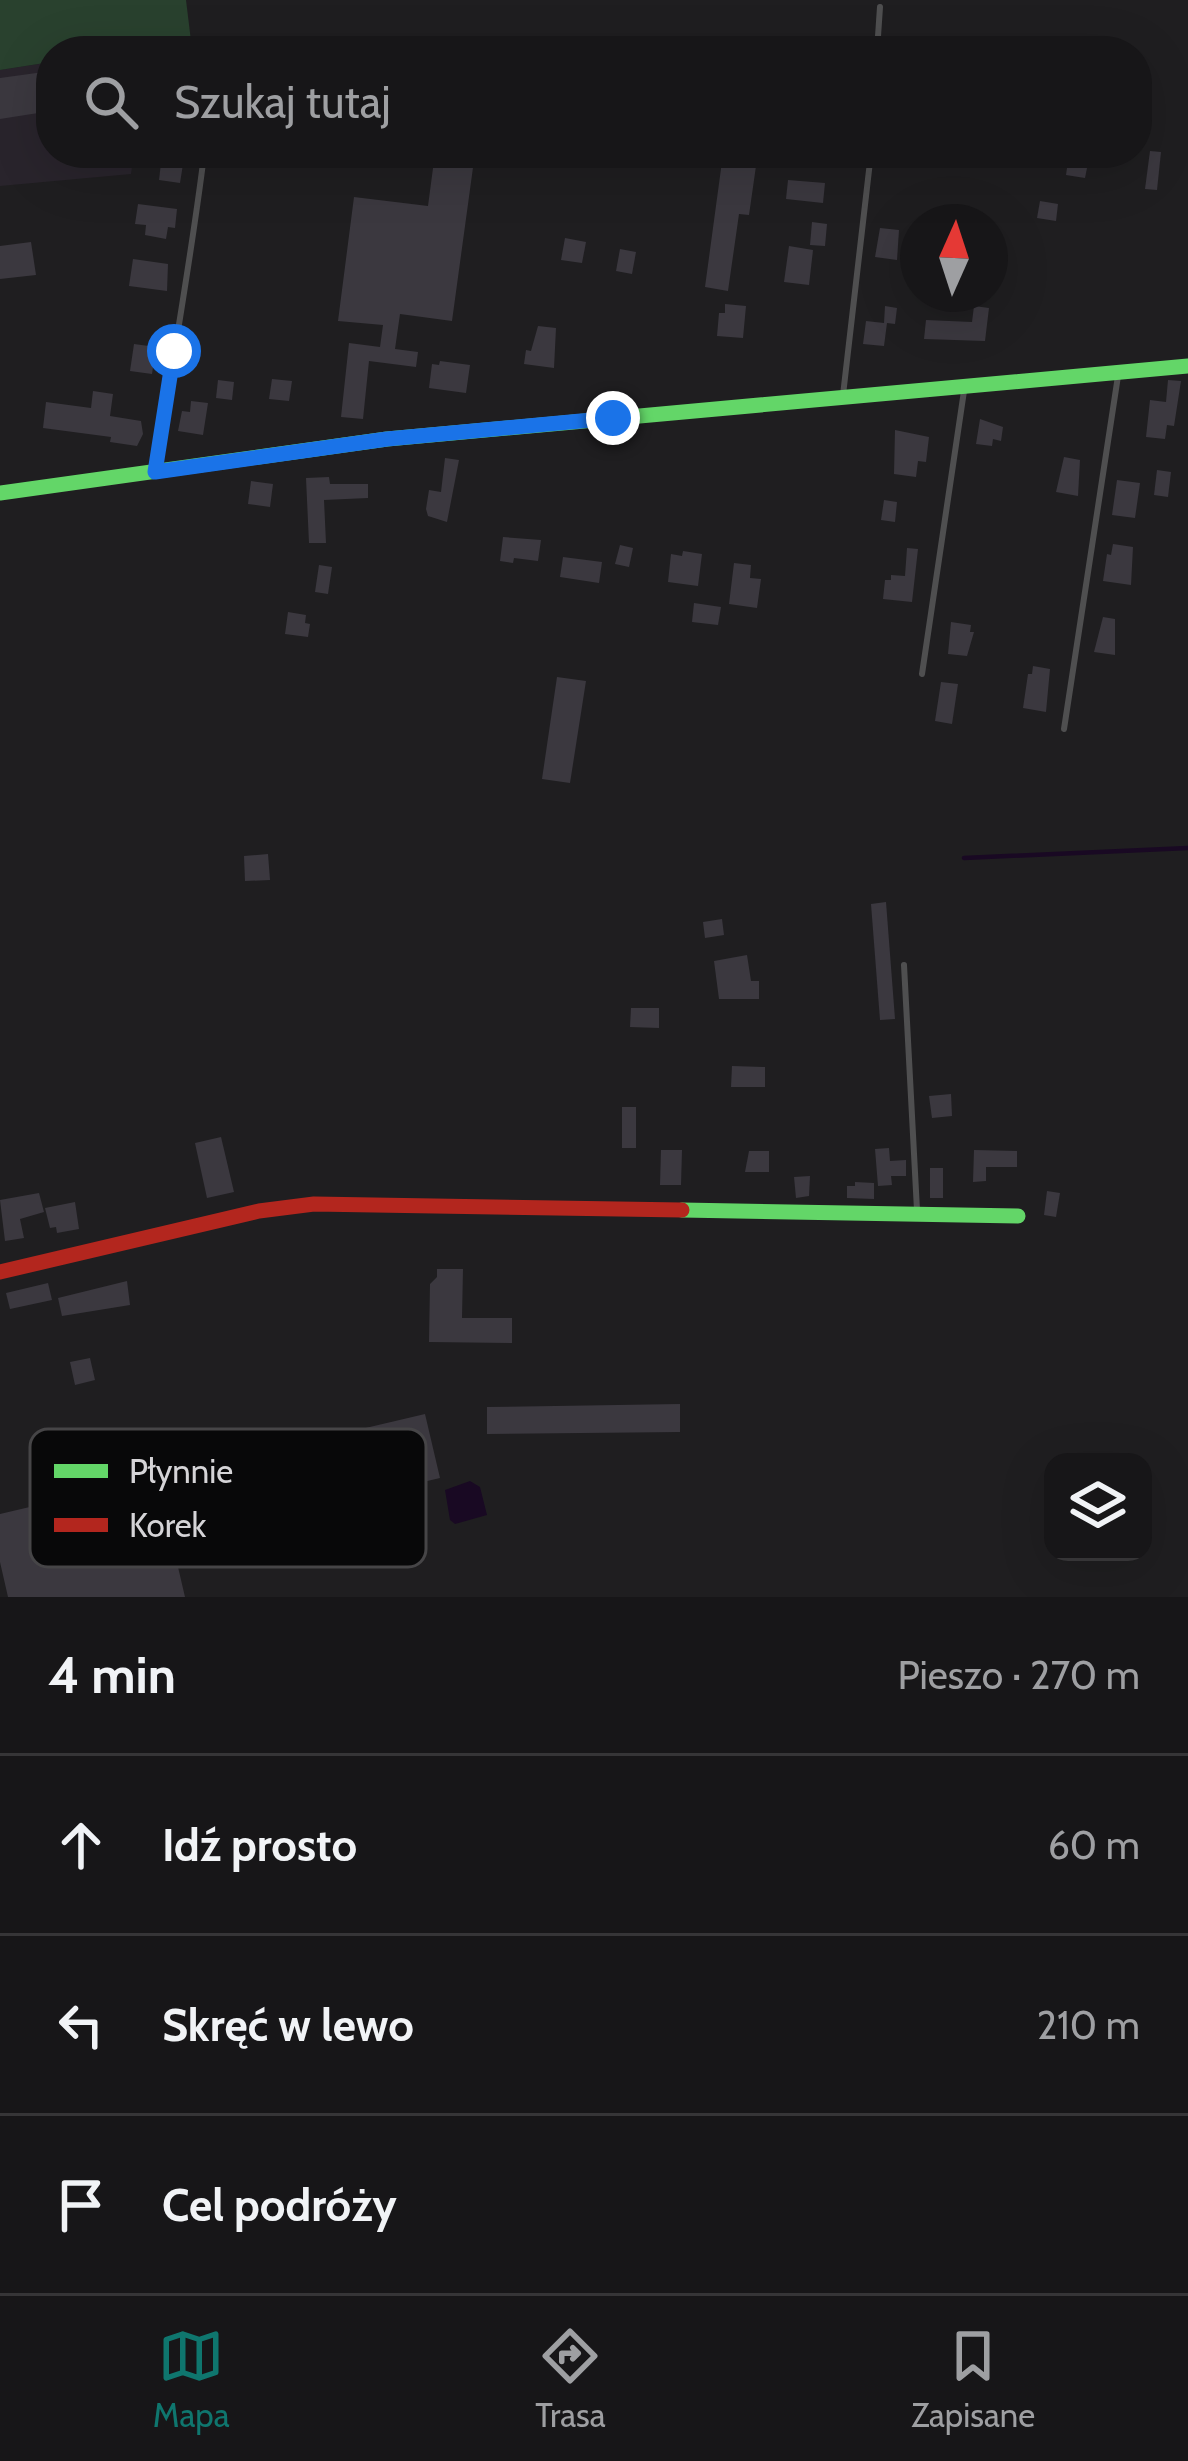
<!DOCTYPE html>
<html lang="pl">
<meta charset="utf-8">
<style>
:root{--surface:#171618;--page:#201f21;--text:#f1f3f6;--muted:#9e9fa2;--line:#363537;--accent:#0f766e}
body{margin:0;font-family:Cabin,sans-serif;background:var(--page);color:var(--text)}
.controls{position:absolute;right:36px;bottom:36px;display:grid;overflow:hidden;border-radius:24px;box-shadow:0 12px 48px #0002}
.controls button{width:108px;height:108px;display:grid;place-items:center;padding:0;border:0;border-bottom:3px solid var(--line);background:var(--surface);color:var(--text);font:60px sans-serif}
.compass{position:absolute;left:900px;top:204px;width:108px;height:108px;border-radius:50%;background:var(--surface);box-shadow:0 12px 48px #0002;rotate:3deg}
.stop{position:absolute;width:36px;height:36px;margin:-27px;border:9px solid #1a73e8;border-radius:50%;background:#fff}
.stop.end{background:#1a73e8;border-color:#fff;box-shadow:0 3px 12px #0008}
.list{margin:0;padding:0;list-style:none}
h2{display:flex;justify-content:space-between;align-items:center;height:156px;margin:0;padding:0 48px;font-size:51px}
h2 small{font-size:39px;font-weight:400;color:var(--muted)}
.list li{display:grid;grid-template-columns:78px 1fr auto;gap:36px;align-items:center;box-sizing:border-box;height:180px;padding:0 48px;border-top:3px solid var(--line)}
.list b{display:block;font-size:45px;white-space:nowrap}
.list em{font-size:39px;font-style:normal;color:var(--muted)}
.icon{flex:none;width:66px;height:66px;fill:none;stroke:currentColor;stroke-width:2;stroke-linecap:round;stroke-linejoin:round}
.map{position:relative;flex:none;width:1188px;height:1597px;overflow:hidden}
.search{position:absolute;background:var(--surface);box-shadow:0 12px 48px #0002;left:36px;right:36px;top:36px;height:132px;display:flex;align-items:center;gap:30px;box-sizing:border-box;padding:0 42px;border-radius:48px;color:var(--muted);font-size:45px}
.sheet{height:696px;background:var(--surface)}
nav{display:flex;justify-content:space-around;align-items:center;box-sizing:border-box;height:168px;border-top:3px solid var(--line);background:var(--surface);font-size:33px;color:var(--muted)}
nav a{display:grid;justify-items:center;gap:6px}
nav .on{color:var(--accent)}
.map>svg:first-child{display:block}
.built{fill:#29242c}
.green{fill:#29412e}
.water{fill:#190923}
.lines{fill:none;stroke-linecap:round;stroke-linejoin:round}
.stream{stroke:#190923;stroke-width:4.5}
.building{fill:#3b383f}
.lane{stroke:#4f4f50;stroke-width:6}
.fast{stroke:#63d668;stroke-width:15}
.jam{stroke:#b3261e;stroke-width:15}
.route{stroke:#1a73e8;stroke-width:15}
.key{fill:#080809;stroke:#464547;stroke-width:3}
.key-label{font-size:33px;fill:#d5d4d7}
</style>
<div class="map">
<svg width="1188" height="1597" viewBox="0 0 1188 1597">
<rect width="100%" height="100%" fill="#1f1e20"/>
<!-- built -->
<path class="built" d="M51 62V153H134L131 174 0 186V70Z"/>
<!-- green -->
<path class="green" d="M0 0H186L191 41 123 51H51V62L0 70Z"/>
<!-- water -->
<path class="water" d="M470 1481 480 1487 487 1515 455 1524 450 1520 445 1490Z"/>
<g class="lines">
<!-- stream -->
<path class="stream" d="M964 858 1188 848"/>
</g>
<!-- building -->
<g class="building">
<path d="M896 38 934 44V51H894Z"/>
<path d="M51 71V111L0 119V78Z"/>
<path d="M1150 151 1161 152 1157 190 1145 189Z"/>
<path d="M435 153H475L452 321 400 314 395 349 418 352 416 367 369 361 363 419 341 417 349 343 380 347 383 325 338 321 354 197 428 206Z"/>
<path d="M723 154 757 159 749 215 739 214 728 291 705 287Z"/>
<path d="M1069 154 1089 158 1085 178 1066 175Z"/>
<path d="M162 155 184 158 180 183 159 180Z"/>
<path d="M788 180 825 183 823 203 786 199Z"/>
<path d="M1040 201 1058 204 1056 221 1037 218Z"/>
<path d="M138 204 177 209 175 228 168 227 166 239 145 235 146 225 135 224Z"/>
<path d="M812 222 827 224 825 246 810 245Z"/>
<path d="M880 228 899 230 897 260 875 257Z"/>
<path d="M565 238 586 242 582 263 561 260Z"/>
<path d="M31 242 36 275 0 279V246Z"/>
<path d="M789 246 813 250 809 285 784 282Z"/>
<path d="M620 249 636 252 632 274 616 271Z"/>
<path d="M133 259 168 264 167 291 129 286Z"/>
<path d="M725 304 746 306 743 338 717 336 719 313H725Z"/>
<path d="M885 306 897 308 895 324 887 323 884 346 863 344 866 321 884 323Z"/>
<path d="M974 306 989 308 985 341 924 339 926 320 972 322Z"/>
<path d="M538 326 556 328 554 368 524 364 526 350 531 351Z"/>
<path d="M134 344 156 347 152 374 130 371Z"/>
<path d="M440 361 470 365 466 393 429 388 432 364 439 365Z"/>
<path d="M272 379 292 381 289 401 269 399Z"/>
<path d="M218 380 234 382 232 400 216 398Z"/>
<path d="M1168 380 1181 381 1174 426 1167 425 1165 439 1146 437 1150 400 1166 402Z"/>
<path d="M93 391 113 394 110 416 141 421 143 434 137 446 110 442 111 437 43 428 46 402 91 408Z"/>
<path d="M191 401 208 403 203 435 178 431 182 411 190 412Z"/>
<path d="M980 419 1003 427 1001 441 993 439 992 446 976 444Z"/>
<path d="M895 430 929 437 926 462 918 461 916 477 894 474Z"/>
<path d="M1064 457 1080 460 1078 496 1056 492Z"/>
<path d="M445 458 459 460 447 522 428 516 426 509 429 490 441 492Z"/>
<path d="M1157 470 1171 472 1168 497 1154 495Z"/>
<path d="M329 477 330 484H368V498L324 500 326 543H309L306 478Z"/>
<path d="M1117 480 1140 483 1135 518 1112 515Z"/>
<path d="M251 481 273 484 270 507 248 504Z"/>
<path d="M884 500 897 502 895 522 881 520Z"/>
<path d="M503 537 541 540 538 561 514 558 513 563 500 561Z"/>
<path d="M1113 544 1133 547 1131 585 1103 581 1107 554 1111 555Z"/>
<path d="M620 545 633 548 629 567 615 564Z"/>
<path d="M907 548 918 549 912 602 883 599 885 580H891V575L905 576Z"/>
<path d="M683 551 702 554 698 586 668 582 671 554 682 556Z"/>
<path d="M563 557 602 562 599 583 560 577Z"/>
<path d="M734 563 751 565 750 578 761 579 757 608 729 604Z"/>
<path d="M319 565 332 567 328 594 315 592Z"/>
<path d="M694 603 721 607 718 625 692 622Z"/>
<path d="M288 612 306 615 305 623 310 624 308 637 285 634Z"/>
<path d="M1103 617 1115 619V655L1094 652Z"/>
<path d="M951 622 971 625 970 632H974L967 656 948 654Z"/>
<path d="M1033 666 1050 669 1046 712 1023 708 1028 674H1032Z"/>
<path d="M557 677 586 681 570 783 542 779Z"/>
<path d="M941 682 958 684 952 724 935 721Z"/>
<path d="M268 854 270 880 245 881 244 856Z"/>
<path d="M886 902 895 1019 880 1020 871 904Z"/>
<path d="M722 919 724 935 705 938 703 922Z"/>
<path d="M747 955 751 981H759V999H719L714 961Z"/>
<path d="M631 1008H659V1028L630 1027Z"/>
<path d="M732 1066 765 1067V1087H731Z"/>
<path d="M951 1094 952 1116 932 1118 929 1096Z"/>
<rect x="622" y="1107" width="14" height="41"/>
<path d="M221 1137 234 1192 207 1198 195 1143Z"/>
<path d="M889 1148 890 1161 906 1160V1176H891L892 1185 878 1186 875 1149Z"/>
<path d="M661 1150H682L681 1185H660Z"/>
<path d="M974 1150 1017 1151V1167H986V1181L973 1182Z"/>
<path d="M749 1151H769V1172H745Z"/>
<rect x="930" y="1168" width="13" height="30"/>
<path d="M810 1176 809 1196 796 1198 794 1177Z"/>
<path d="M855 1182 874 1183V1199L847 1198V1186H855Z"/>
<path d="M1047 1191 1060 1193 1056 1217 1044 1215Z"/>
<path d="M39 1193 44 1212 20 1219 24 1238 5 1241 0 1200Z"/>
<path d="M75 1202 79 1229 57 1233 56 1227 50 1228 45 1208Z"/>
<path d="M437 1269H463L462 1318H512V1343L429 1342 430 1284 437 1277Z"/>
<path d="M127 1281 130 1305 62 1316 58 1298Z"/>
<path d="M48 1283 52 1300 10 1309 6 1293Z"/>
<path d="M90 1358 95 1380 75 1385 70 1362Z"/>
<path d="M680 1404V1432L487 1434V1407Z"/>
<path d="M425 1414 440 1478 309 1509 315 1535 178 1567 185 1597H8L0 1562V1514Z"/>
</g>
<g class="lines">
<!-- lane -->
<g class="lane">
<path d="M877 51 880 7"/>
<path d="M843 395 871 153"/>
<path d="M156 468C172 363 191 260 204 155"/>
<path d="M922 674 964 391"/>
<path d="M1064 729 1118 376"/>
<path d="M904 965 917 1210"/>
</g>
<!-- fast -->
<g class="fast">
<path d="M0 493 387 439 1188 366"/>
<path d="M682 1210 1018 1216"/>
</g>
<!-- jam -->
<path class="jam" d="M0 1272 259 1211 314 1204 682 1210"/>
</g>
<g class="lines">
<!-- route -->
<path class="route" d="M174 351 155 472 387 439 613 418"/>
</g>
<!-- legend -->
<rect x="30" y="1429" width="396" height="138" rx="18" class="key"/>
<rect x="54" y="1464" width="54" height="14" fill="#63d668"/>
<rect x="54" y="1518" width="54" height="14" fill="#b3261e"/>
<g class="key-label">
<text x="129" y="1483">Płynnie</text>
<text x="129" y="1537">Korek</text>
</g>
</svg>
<div class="controls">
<button><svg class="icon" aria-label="layers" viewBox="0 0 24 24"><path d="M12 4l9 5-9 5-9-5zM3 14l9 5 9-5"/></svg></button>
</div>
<svg class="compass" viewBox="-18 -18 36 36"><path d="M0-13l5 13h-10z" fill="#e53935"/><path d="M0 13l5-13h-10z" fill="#9e9fa2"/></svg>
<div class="stop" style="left:174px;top:351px"></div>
<div class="stop end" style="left:613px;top:418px"></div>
<div class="search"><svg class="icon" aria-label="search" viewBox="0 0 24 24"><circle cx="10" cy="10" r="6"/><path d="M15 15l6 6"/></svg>Szukaj tutaj</div>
</div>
<section class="sheet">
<h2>4 min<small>Pieszo · 270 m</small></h2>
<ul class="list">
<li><svg class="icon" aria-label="ahead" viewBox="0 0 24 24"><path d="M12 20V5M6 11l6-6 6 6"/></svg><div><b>Idź prosto</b></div><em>60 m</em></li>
<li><svg class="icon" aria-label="left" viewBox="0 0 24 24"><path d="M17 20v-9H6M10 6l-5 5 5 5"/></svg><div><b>Skręć w lewo</b></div><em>210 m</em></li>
<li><svg class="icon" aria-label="arrive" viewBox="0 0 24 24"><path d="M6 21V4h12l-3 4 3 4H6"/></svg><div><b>Cel podróży</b></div></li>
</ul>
</section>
<nav>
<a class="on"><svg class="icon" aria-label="map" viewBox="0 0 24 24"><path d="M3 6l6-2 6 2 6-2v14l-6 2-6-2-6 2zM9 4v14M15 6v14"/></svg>Mapa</a>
<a><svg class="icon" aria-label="directions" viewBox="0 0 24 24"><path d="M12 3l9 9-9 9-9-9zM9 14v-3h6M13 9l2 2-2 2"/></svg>Trasa</a>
<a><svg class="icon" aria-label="saved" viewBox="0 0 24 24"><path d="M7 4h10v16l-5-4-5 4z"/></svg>Zapisane</a>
</nav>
